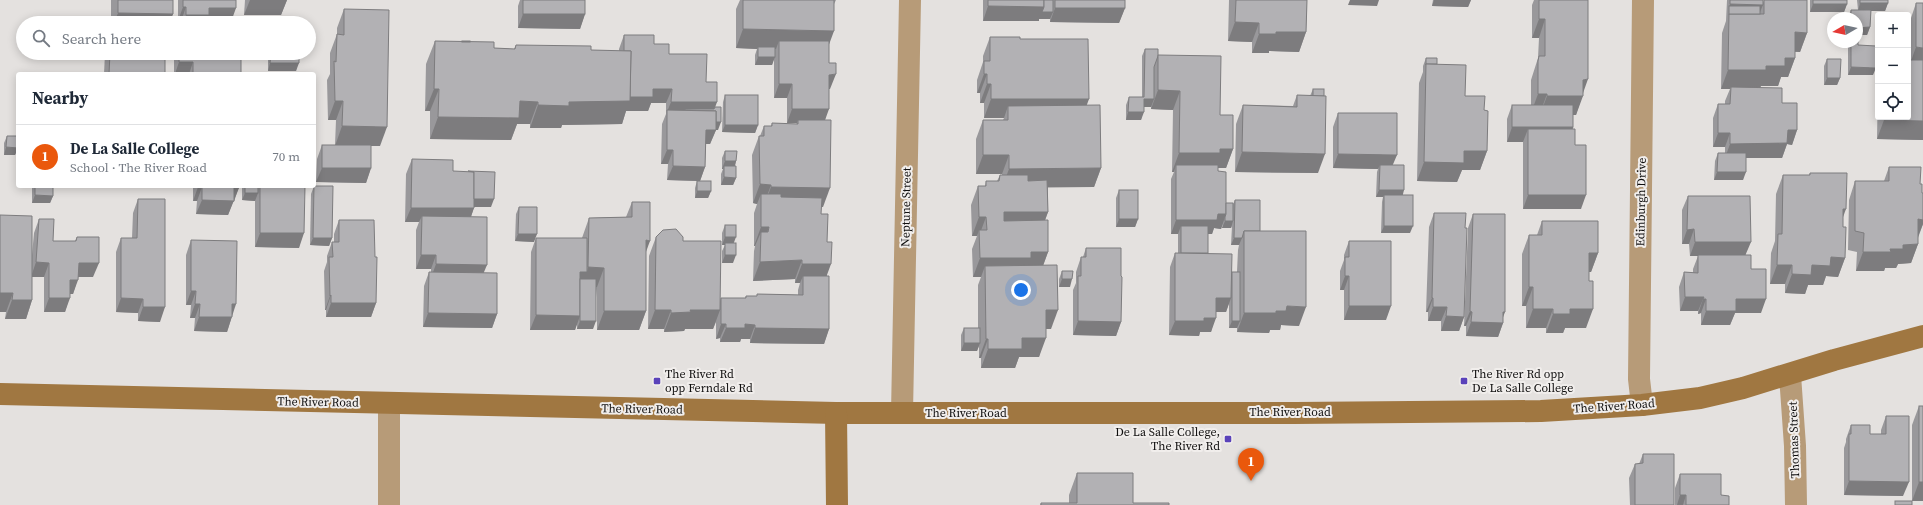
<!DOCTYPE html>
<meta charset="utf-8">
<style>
:root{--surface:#fff;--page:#f6f6f7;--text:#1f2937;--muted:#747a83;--line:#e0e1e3;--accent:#ea580c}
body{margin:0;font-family:"Source Serif 4",serif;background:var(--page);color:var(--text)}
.controls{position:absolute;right:12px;top:12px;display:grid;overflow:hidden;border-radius:4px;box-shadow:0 2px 10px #0003}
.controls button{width:36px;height:36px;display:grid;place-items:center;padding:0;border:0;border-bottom:1px solid var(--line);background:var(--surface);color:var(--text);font:20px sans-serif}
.compass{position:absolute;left:1827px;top:12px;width:36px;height:36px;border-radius:50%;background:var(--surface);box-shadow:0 2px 10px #0003;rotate:261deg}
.you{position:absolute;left:1021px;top:290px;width:14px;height:14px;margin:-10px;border:3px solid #fff;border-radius:50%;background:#1a73e8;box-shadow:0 0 0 6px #1a73e833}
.badge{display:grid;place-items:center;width:26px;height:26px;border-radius:50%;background:var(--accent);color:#fff;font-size:13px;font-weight:700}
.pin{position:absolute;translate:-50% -33px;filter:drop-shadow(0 1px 2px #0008)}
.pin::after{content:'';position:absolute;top:21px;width:14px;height:12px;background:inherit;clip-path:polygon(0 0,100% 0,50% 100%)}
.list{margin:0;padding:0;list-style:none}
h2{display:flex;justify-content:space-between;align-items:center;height:52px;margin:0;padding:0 16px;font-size:17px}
h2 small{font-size:13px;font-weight:400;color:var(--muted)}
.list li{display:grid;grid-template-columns:26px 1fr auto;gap:12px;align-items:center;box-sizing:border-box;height:64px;padding:0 16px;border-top:1px solid var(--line)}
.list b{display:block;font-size:15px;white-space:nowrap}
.list p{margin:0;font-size:13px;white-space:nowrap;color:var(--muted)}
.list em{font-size:13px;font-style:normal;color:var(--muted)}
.icon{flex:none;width:22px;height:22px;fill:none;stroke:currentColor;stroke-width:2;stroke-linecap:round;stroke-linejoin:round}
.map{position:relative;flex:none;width:1923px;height:505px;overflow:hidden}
.search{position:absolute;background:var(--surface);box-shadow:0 2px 10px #0003;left:16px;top:16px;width:300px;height:44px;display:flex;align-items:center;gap:10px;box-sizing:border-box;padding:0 14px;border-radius:22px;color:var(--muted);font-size:15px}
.panel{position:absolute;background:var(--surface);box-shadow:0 2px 10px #0003;left:16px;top:72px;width:300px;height:116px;border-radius:4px}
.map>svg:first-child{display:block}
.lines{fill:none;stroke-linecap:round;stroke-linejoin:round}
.street{stroke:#b79b78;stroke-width:22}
.secondary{stroke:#a07741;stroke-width:22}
.wall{fill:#99989b;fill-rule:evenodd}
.shaded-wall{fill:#7d7c7e}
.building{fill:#b2b1b4;stroke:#7d7c7e}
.poi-dot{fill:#5a42ba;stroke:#f1eeec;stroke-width:1.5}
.labels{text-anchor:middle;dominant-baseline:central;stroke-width:4;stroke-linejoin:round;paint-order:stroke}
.street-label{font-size:12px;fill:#0f0e0e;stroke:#f1eeec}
.poi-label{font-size:12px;fill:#0f0e0e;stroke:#f1eeec;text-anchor:start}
</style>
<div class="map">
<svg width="1923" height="505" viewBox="0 0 1923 505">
<rect width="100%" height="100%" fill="#e4e1df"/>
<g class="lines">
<!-- street -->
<g class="street">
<path d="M1790 375 1795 446 1796 505"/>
<path d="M1642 405 1639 379 1643 0"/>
<path d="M902 413 910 0"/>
<path d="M389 505V403"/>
</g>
<!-- secondary -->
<g class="secondary">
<path d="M0 394 836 413H1295L1541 411 1642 405 1700 398 1743 388 1834 360 1923 336"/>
<path d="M836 413 837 505"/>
</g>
</g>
<!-- wall -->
<g class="wall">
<path d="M111 0H173V14L169 23H111Z"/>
<path d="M178 0H236L231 22H207L206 23H181V21H178Z"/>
<path d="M245 0H287L281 15H244Z"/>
<path d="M520 0H585V14L580 29 518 28V6Z"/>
<path d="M740 0H836L834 4 829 44V63L830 89H829L825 120 823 207H821V214L827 276 829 329 824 344 750 343V339H741L740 342H720V338L716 339V322L713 329H685L684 331 664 332V329H648L649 256 656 237 683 241 720 301 721 298H745L746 296H757V294L798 295V290L800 283H795V279L753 281 754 251 755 246H754V213L757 204 753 203 752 155 759 136H760L764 126H771L772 123 796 124 797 123H787V98H774V58L772 65H755V55L757 49 736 48V9Z"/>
<path d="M983 0H1125V8L1119 23 1050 22V19H1039V21H983Z"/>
<path d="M1229 0H1307L1306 32 1299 52 1269 51V53H1252V42L1228 41Z"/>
<path d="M1433 0H1471L1468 7 1432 6Z"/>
<path d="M1534 0H1588L1583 93 1576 115H1573V129L1575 145 1581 209H1523V142H1507V119L1512 105H1531V80L1538 58 1539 38H1532V5Z"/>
<path d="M1727 0H1763V3L1764 0 1807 33 1800 52H1795V58L1788 77H1781L1778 86H1761L1760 88 1782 103 1797 130 1792 145 1787 144 1782 158H1746L1743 180H1714L1715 161 1718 153H1725V147H1713V118L1718 104H1725V101L1730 89H1721L1722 33 1726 21Z"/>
<path d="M1810 0H1847V4L1844 12H1810Z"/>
<path d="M1857 0H1888V3L1885 11H1871L1870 27 1867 35H1857V18H1848L1851 10H1858Z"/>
<path d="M1916 3 1923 140 1877 139 1878 78V117H1908L1911 60V18Z"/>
<path d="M344 9 380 146H371V168L366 183 316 182 317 159 322 145H335L336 120H328L327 80 330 74V53L337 34V28Z"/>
<path d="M624 35 654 44 669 54 706 82 715 107 718 130H716L710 144H706L705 167 700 181 711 191 708 198H695V188L697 181 667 180 668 164H661L662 124 666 114V103H651L648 111H626L622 124 562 125 561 128H530V124H517L511 140 430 139V111H425L426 64 435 41 462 42V41L470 42 494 48 514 49 516 45 591 50 619 51V49Z"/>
<path d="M990 37 1020 39 1087 105 1101 168 1094 187H1048V212L1045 220 1048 252 1043 266 1051 329H1046L1039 357H1019L1015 368H981V358H979V346L977 351H961V335L964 328H978V285L981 277H973L972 249 977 236H972L971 205 978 186H985L986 181H997L1000 175H1002V174H976V139L983 120H1003L1004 118H984V103H980V93H977V80L983 62V56Z"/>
<path d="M1850 42H1857L1858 45 1873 75H1848V48Z"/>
<path d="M1145 49 1158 56 1220 115 1233 149 1226 168H1218V171L1226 203 1233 204 1235 200 1260 231 1299 326 1281 325 1280 330H1270L1269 333 1237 332V328H1229V303L1226 312H1216L1211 332H1200L1199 336 1169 335 1170 267 1175 253H1178V234H1171V179L1174 172H1172L1173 110 1151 109V107H1144L1141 120H1126V105L1129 97H1142V56ZM1223 224 1222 228H1231L1232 226 1231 245H1239L1238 250 1237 272H1232V274L1208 253V234H1212L1214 228 1221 229Z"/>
<path d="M105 53H131L165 74H104Z"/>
<rect x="174" y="53" width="67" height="21"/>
<path d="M269 53H299L296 71H268V55Z"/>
<path d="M1426 58 1437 64 1465 96 1484 110 1487 151 1480 170H1462L1457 182 1417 181 1419 83 1423 72V66Z"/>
<path d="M1827 59 1840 78 1837 85H1824V66Z"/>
<path d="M1313 89 1318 173 1235 172 1236 124 1243 105 1293 106 1297 95 1310 96Z"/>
<path d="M725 95 758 125 755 133 722 132 723 102Z"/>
<path d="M1338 113 1393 165 1403 195 1410 233H1381L1382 202 1383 197H1376L1377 172 1378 169 1333 168V127Z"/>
<path d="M7 136 18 148 15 155H4V143Z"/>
<path d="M725 151 736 161 735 166 736 178 733 185H721V174L723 169H722V158Z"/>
<path d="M412 159 453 171 491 207H474L471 217 484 273 497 314 492 328 423 327 424 286 429 272H431V269H416V230L419 222H405L406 174Z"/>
<path d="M1889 167 1920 184 1922 193H1923V224L1918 238V244L1911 263 1898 264 1896 268H1885L1884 271H1856L1857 252 1848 250 1849 200 1855 181H1884Z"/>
<path d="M1810 173 1843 218V227L1845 258 1838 277 1826 276 1823 285H1808L1805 294 1785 293V284H1770L1771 253 1775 241 1776 194 1783 175H1809Z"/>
<path d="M32 186H53V196L50 203H32Z"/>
<path d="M188 186H239L234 202H233L228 215 196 214 197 201H193V188H188Z"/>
<path d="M242 186H305L299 248 255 247V201L242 200Z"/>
<path d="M314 186 332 238 329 246 310 245 311 194Z"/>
<path d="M1119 190 1138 219 1135 227H1116V198Z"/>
<path d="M1688 196 1746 255 1751 269 1761 313H1735L1730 325H1701V313L1698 314V311H1680L1679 287 1684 272 1693 273V269L1698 256H1690L1689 244H1682V210Z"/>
<path d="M138 199 160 322 138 321V313L116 312V252L121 238H132L133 213Z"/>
<path d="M632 202 646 251V311L639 330H597V287L593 329H577V323L575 330H530L531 252 536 238H582L589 218 626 217Z"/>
<path d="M519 207 534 242 515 241 516 214Z"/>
<path d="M1434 213 1465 228 1464 317 1459 331H1441V321H1428V312H1426L1429 227Z"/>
<path d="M1473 214 1503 318V323L1498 337 1466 336V326H1464L1468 228Z"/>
<path d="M0 215 32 255 34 233 39 219 53 241H75L77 237 93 277H78L73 294H70L65 312H44V277H32V300L26 319H5L6 312H0Z"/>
<path d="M339 220 375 257 376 303 371 317H326V310H325L324 271 327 262V256L332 242H334V234Z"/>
<path d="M1542 221 1598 253 1591 272H1589L1586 328H1565L1563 333H1546V328H1526V306H1522V254L1529 235H1537Z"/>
<path d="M725 225 733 243V263H722V251L725 245H722V233Z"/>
<path d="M191 240 232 316 227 332 194 331 195 318H190L191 305H186V255Z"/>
<path d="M1349 241 1386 320H1344V290H1340V271L1344 260V255Z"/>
<path d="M1086 248 1121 322 1116 336 1073 335V290L1076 283V272L1081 257H1083Z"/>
<path d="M1062 271 1070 287H1059V279Z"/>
<path d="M1919 406 1923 501H1912V425Z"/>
<path d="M1886 416 1903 496 1844 495V448L1846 442V439L1851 425 1870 434H1881V430Z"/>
<path d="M1643 454 1674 505H1630L1629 478 1635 464H1639Z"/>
<path d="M1077 473 1133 503 1169 505H1040L1041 503H1069V495Z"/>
<path d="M1680 474 1721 495 1729 505H1675V488Z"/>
</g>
<!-- shaded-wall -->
<g class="shaded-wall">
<path d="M250 0H287L281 15H244Z"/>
<path d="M1350 0H1379L1377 6 1348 5Z"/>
<path d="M1434 0H1471L1468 7 1432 6Z"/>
<path d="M1860 3H1888L1885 11H1858Z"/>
<path d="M1730 4 1763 5 1760 12 1729 7Z"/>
<path d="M1813 4H1847L1844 12H1810Z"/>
<path d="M988 6 1044 7 1053 12 1050 19H1039V21H983Z"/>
<path d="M183 7H186L181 21H178Z"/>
<path d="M209 8H236L231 22H207L206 23H183L186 15Z"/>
<path d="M1055 8H1125L1119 23 1050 22Z"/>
<path d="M118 13 173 14 169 23H114Z"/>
<path d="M523 14H585L580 29 518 28Z"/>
<path d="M1539 19H1545L1539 38H1532Z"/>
<path d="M1235 22 1259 23 1252 42 1228 41Z"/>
<path d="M1870 27 1867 35H1857V28Z"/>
<path d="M743 29 834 31 827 50 779 41 776 49H758V47L757 49 736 48Z"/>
<path d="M1276 32H1306L1299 52 1269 51V53H1252L1259 34Z"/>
<path d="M1795 32 1807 33 1800 52 1788 51Z"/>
<path d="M1916 47 1923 48V62L1911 61Z"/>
<path d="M758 57H775L772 65H755Z"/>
<path d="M1785 58H1795L1788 77H1781L1778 86H1761L1759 89 1731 87 1730 89H1721L1728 70 1766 66Z"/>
<path d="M179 62H193L189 74H175Z"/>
<path d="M270 63H299L296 71H268Z"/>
<path d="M1851 67 1876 68 1873 75H1848Z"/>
<path d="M836 74 830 89H824L829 75Z"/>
<path d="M984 74H987L980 93H977Z"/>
<path d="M1827 78H1840L1837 85H1824Z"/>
<path d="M1588 79 1582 96H1583L1576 115H1540L1547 96 1583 80Z"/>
<path d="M779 84H792L787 98H774Z"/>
<path d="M987 84H991L984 103H980Z"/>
<path d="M434 89H439L430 111H425Z"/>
<path d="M653 89H672L666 103H651L648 111H626L622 124 562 125 561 128H530L538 105 627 97Z"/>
<path d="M1158 90 1180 91 1173 110 1151 109Z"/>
<path d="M1538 94H1547L1540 113H1531Z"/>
<path d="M991 99H1089L1082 118 1008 106 1004 118H984Z"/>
<path d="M1144 99H1154L1151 107H1141Z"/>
<path d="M335 101H343L336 120H328Z"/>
<path d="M520 101 538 102 530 124H517L511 140 430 139 438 117Z"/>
<path d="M671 102H717L712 116 685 109 683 116 667 112Z"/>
<path d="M792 109H829L824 123 798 120 797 123H787Z"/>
<path d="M1128 112H1144L1141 120H1126Z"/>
<path d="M1884 120 1923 121V140L1877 139Z"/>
<path d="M713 122H721L718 130H711Z"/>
<path d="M725 125H758L755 133 722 132Z"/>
<path d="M342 126 387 127 380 146H335Z"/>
<path d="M1512 127H1573L1568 142 1528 129 1523 142H1507Z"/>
<path d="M706 130H716L710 144H701Z"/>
<path d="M1788 130H1797L1792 145 1787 144 1782 158H1725L1730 144Z"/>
<path d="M1718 133H1730L1725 147H1713Z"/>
<path d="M6 147 18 148 15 155H4Z"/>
<path d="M1220 149H1233L1226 168H1215L1176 165 1174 172H1172L1179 153Z"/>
<path d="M667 150H673L668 164H661Z"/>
<path d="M1464 151H1487L1480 170H1462L1457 182 1417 181 1424 162Z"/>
<path d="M1242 152 1325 154 1318 173 1235 172Z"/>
<path d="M1338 154 1397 155 1391 169 1380 165 1378 169 1333 168Z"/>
<path d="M983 155H1009L1002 174H976Z"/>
<path d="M725 161H736L734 169 724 166 723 169H722Z"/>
<path d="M673 166 705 167 700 181 667 180Z"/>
<path d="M322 168H371L366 183 316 182Z"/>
<path d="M1101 168 1094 187 1002 188 1009 169Z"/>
<path d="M1717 172H1746L1743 180H1714Z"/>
<path d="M724 177 736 178 733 185H721Z"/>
<path d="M760 184 771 185 764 204 761 194 757 204 753 203Z"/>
<path d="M189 186H194L193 188H188Z"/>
<path d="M198 187H202L197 201H193Z"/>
<path d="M234 187 239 188 228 215 196 214 202 200Z"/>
<path d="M771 187 830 188 823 207 764 206Z"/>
<path d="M1379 190H1404L1402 198 1384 195 1383 197H1376Z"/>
<path d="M697 191H711L708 198H695Z"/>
<path d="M245 193H258L255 201 242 200Z"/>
<path d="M35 195 53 196 50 203H32Z"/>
<path d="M1528 195H1586L1581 209H1523Z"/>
<path d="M472 199H494L491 207H469Z"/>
<path d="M411 208H474L469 222 422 216 419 222H405Z"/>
<path d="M1843 209H1846L1839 228Z"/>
<path d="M1004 212H1048L1041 231H997Z"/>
<path d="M1218 214H1226L1221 229 1214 228 1212 234H1181V226L1178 234H1171L1176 220Z"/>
<path d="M979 217H986L979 236V230L977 236H972Z"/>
<path d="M1119 219H1138L1135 227H1116Z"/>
<path d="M1918 219 1923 220V224L1917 239Z"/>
<path d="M1225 221H1233L1231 228H1222Z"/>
<path d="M1384 226H1413L1410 233H1381Z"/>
<path d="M761 227H769L762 247 761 232 755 246H754Z"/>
<path d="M1694 229 1689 244H1682L1687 230Z"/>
<path d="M260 233H304L299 248 255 247Z"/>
<path d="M518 234H537L534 242 515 241Z"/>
<path d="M725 237H736L733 245 725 243V245H722Z"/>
<path d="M313 238H332L329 246 310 245Z"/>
<path d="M1234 238H1242L1239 245H1231Z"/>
<path d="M646 240 650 241 643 260Z"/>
<path d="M1695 242H1751L1745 256 1698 255V256H1690Z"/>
<path d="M1918 244 1911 263 1898 264 1896 268H1885L1884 271H1856L1863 252 1890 249 1903 245Z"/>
<path d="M1031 252H1048L1041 271 985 266 981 277H973L980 258Z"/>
<path d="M1589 253H1598L1591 272H1582Z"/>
<path d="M421 255H436L431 269H416Z"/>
<path d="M725 255H736L733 263H722Z"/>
<path d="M1831 257 1845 258 1838 277 1826 276 1823 285H1808L1805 294 1785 293 1792 274Z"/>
<path d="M802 260 795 279 753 281 760 262Z"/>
<path d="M36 262 49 263 44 277H31Z"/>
<path d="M79 263H99L93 277H74Z"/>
<path d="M436 264 487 265 481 279 431 278Z"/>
<path d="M802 264H831L824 283 803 276 800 283H795Z"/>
<path d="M1777 265H1792L1785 284H1770Z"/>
<path d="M588 267 604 268 597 287 580 286V272H587Z"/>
<path d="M1345 276H1349L1344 290H1340Z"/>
<path d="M1062 279H1072L1070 287H1059Z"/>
<path d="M70 280H78L73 294H65Z"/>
<path d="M1529 287H1533L1526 306H1522Z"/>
<path d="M191 291H196L191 305H186Z"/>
<path d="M0 293H13L6 312H0Z"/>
<path d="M331 295 326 310H325L330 296Z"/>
<path d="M1685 297H1704L1698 311H1680Z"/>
<path d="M49 298H70L65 312H44Z"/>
<path d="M121 298 143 299 138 313 116 312Z"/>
<path d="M1216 298H1231L1226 312H1211Z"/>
<path d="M1432 298H1433L1428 312H1426Z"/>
<path d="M1703 299H1706L1701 313 1698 314Z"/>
<path d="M1736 299H1766L1761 313H1735L1730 325H1701L1706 311Z"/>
<path d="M12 300H32L26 319H5Z"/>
<path d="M331 303H376L371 317H326Z"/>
<path d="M195 304H200L195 318H190Z"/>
<path d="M232 304H236L227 332 194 331 199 317Z"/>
<path d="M1287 306 1306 307 1299 326 1281 325 1280 330H1270L1269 333 1237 332 1244 313 1276 311Z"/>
<path d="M1349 306H1391L1386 320H1344Z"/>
<path d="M143 307H165L160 322 138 321Z"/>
<path d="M1433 307H1447L1441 321H1428Z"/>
<path d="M1533 309H1553L1546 328H1526Z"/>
<path d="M1570 309H1593L1586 328H1565L1563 333H1546L1553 314Z"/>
<path d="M655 310H671L664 329H648Z"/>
<path d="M690 310H720L713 329H685L684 331 664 332 671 313Z"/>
<path d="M1046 310H1058L1051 329H1039Z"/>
<path d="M604 311H646L639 330H597Z"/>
<path d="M1470 311 1472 312 1466 326H1464Z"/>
<path d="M1503 312H1505L1501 323H1503L1498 337 1466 336 1471 322Z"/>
<path d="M428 313 497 314 492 328 423 327Z"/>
<path d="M536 315 580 316 575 330H530Z"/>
<path d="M1446 316 1464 317 1459 331H1441Z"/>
<path d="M1204 318H1216L1211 332H1200L1199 336 1169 335 1175 321Z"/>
<path d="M580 321H596L593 329H577Z"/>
<path d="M1078 321 1121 322 1116 336 1073 335Z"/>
<path d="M1232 321H1240L1237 328H1229Z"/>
<path d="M721 324H726L720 338 716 339Z"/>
<path d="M745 324 755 325 750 339H741L740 342H720L726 328Z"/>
<path d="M755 328 829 329 824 344 750 343Z"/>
<path d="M1022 338H1046L1039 357H1019L1015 368H981L988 349Z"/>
<path d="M986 339H988L981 358H979Z"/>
<path d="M964 343H980L977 351H961Z"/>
<path d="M1849 481 1909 482 1903 496 1844 495Z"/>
<path d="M1919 482H1923V501H1912Z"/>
<path d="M1680 495H1686L1683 505H1677Z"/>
</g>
<!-- building -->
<g class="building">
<path d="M118 0H173V14L118 13Z"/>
<path d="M183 0H236V8H209V15H186V7H183Z"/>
<rect x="523" y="0" width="62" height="14"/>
<path d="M743 0H834V31L743 29Z"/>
<path d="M988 0H1044V7L988 6Z"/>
<path d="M1044 0H1053V12H1042L1044 7Z"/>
<rect x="1055" y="0" width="70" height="8"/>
<path d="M1236 0H1307L1306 32H1276V34H1259V23L1235 22Z"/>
<path d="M1539 0H1588V79L1583 80V96H1547V94H1538V61L1539 56H1545V19H1539Z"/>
<path d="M1730 0H1763V5L1730 4Z"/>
<path d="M1764 0H1807V33L1795 32V58H1785V66H1766V70H1728L1729 14H1764Z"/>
<rect x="1813" y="0" width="34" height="4"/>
<rect x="1860" y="0" width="28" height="3"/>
<path d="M1916 3H1923V48L1916 47Z"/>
<rect x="1729" y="6" width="31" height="8"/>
<path d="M344 9 389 10 387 127 342 126 343 101H335L334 61 336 62 337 34 344 35Z"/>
<path d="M1851 10H1871L1870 27 1857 28V18H1851Z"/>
<path d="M624 35H654V44H669V54H707L706 82H717V102H671L672 89H653V97H630L631 51H624Z"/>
<path d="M990 37H1020V39H1088L1089 99H991V84H987V74H984V61H990Z"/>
<path d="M435 41 494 42V48L515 49 516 45 591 46V50L631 51 630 101 569 102V106L538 105V102L520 101 519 118 438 117 439 89H434Z"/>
<rect x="462" y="41" width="8" height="1"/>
<path d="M779 41H829V63H836V74L829 75V109H792V84H779Z"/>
<path d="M1857 41H1858V45L1876 46V68L1851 67V42H1857Z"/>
<rect x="758" y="47" width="17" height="10"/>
<path d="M1145 49H1158V56L1154 67V99H1144V112H1128L1129 97H1144Z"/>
<path d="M110 53 165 54V74H109Z"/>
<path d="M179 53H241V74H193V62H179Z"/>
<path d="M271 53H299V63H270Z"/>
<path d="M1158 55 1221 56 1220 115H1233V149H1220V153H1179L1180 91 1158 90Z"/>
<path d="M1426 58H1437V64H1426V65Z"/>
<path d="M1827 59H1841L1840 78H1827Z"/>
<path d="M1908 60H1923V121L1884 120V117H1908Z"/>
<path d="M1426 64 1466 65 1465 96H1485L1484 110 1488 111 1487 151H1464V163L1424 162Z"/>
<path d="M1731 87 1782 88V103H1797V130H1788L1787 143 1730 144V133H1718V104H1730Z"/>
<rect x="1313" y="89" width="11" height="7"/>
<rect x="725" y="95" width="33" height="30"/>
<path d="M1297 95 1326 96 1325 154 1242 152 1243 105 1297 107Z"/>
<path d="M1100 105 1101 168 1009 169V155H983V120H1008V106Z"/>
<rect x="1512" y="105" width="61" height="22"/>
<path d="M715 107H721V122H716V111L685 110V109H714Z"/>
<path d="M667 110 716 111V130H706L705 167 673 166V150H667Z"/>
<path d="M1338 113H1397V155L1338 154Z"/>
<path d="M798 120H831L830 188 771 187V185L760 184 759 136H764V126H772V123L798 124Z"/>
<path d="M1528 129H1575V145H1586V195H1528Z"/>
<path d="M7 136H18V148L6 147Z"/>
<rect x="322" y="145" width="49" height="23"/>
<path d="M725 151H737L736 161H725Z"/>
<path d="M1718 153H1746V172H1717Z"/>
<path d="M412 159 453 160V171L474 172V208H411Z"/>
<rect x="1182" y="164" width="28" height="1"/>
<path d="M1176 165H1218V171L1226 172V214H1218L1217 220H1176Z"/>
<path d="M1380 165H1404V190H1379Z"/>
<path d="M724 166H736V178L724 177Z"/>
<path d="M1889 167H1921L1920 184H1922V193H1923V220L1918 219V244L1903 245V249H1890L1891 252H1863L1864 233 1855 231V181H1889Z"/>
<path d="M468 171 495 172 494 199H474V172Z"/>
<path d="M1810 173H1847L1846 209H1843V227H1846L1845 258 1831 257 1830 266 1812 265 1811 275 1792 274V265H1777L1778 234H1782L1783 175H1810Z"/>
<path d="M1000 175H1028V181L1047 180 1048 212H1004V221L1048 220V252H1031V258H980L979 230H987L986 217H979L978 186H986V181H999Z"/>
<rect x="697" y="181" width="14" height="10"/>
<path d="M35 186H53V196L35 195Z"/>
<path d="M198 186H239V188L234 187V201L202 200V187H198Z"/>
<rect x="245" y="186" width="13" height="7"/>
<path d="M260 186H305L304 233H260Z"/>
<path d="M314 186H333L332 238H313Z"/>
<rect x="1119" y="190" width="19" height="29"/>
<path d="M761 194H781V197L822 198 821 214H828L827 242H832L831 264H802V260L760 262 761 232H768L769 227H761Z"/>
<rect x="1384" y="195" width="29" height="31"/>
<path d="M1688 196H1750L1751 242H1695L1694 229 1687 230Z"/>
<path d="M138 199H165V307H143V299L121 298V238H137Z"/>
<path d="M1235 200H1260V231H1244L1242 238H1234Z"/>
<path d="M632 202H650V241L646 240V311H604V268L588 267 589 218 632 217Z"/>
<path d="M1226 203H1233V221H1225V217L1226 214Z"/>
<path d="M519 207H537V234H518Z"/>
<path d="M1434 213H1466L1465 228H1467L1464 317 1446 316 1447 307H1433V298H1432Z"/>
<path d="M1473 214H1505V312H1503V323L1471 322 1472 312 1470 311Z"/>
<path d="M0 215 32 216V300H12L13 293H0Z"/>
<path d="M422 216 487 217V265L436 264V255H421Z"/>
<path d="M39 219H54L53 241H76L77 237H99V263H79L78 280H70V298H49V263L36 262Z"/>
<path d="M339 220H374L375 257H377L376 303H331V295L330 296 329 257H333L332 242H339Z"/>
<path d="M1542 221H1598V253H1589V281H1593V309H1570V314H1553V309H1533V287H1529V235H1542Z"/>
<rect x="725" y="225" width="11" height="12"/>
<rect x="1181" y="226" width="27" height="27"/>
<path d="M676 229 683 237V241H721L720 310H690L691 312 671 313V310H655L656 237 663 230Z"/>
<path d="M1244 231H1306V307L1287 306 1286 311H1276V313H1244Z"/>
<path d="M536 238H587V272H580V316L536 315Z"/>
<path d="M191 240 237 241 236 304H232V317H199L200 304H195L196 291H191Z"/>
<path d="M1349 241H1391V306H1349V276H1345V257H1349Z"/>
<rect x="725" y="243" width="11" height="12"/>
<path d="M1086 248H1121V276L1122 277 1121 322 1078 321V276H1081V257H1086Z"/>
<path d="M1175 253 1232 254 1231 298H1216V318H1204V321H1175Z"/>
<path d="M1698 255H1751V269H1766V299H1736V311H1706V299H1703L1704 297H1685L1684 272 1698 273Z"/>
<path d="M1057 265 1058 310H1046V338H1022V349H988V339H986L985 266Z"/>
<path d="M1062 271H1073L1072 279H1062Z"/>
<path d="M429 272 497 273V314L428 313Z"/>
<rect x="1232" y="272" width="8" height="49"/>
<path d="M803 276H829V329L755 328V325L745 324V328H726V324H721V298H746V296H757V294L803 295Z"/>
<rect x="580" y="279" width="16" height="42"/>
<rect x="964" y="328" width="16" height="15"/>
<rect x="1919" y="406" width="4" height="76"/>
<path d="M1886 416H1909V482L1849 481V434H1851V425H1870V434H1886Z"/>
<path d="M1643 454H1674V505H1635V464L1643 463Z"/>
<path d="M1077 473H1133V503H1169V505H1041V503H1077Z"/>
<path d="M1680 474H1721V495L1729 496V505H1686V495H1680Z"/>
<rect x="1895" y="501" width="17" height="4"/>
</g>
<!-- markers -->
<g class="poi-dot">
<rect x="653" y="377" width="8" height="8" rx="2"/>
<rect x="1460" y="377" width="8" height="8" rx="2"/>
<rect x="1224" y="435" width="8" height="8" rx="2"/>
</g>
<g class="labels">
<!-- street labels -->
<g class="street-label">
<text transform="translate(1641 202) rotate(-89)">Edinburgh Drive</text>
<text transform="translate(906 207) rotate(-89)">Neptune Street</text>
<text transform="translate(318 402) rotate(1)">The River Road</text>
<text transform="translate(1614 406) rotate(-4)">The River Road</text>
<text transform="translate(642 409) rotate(1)">The River Road</text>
<text x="1290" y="412">The River Road</text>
<text x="966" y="413">The River Road</text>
<text transform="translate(1794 440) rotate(-92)">Thomas Street</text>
</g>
<!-- poi labels -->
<g class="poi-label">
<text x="665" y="374">The River Rd<tspan x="665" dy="14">opp Ferndale Rd</tspan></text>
<text x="1472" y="374">The River Rd opp<tspan x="1472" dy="14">De La Salle College</tspan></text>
<text x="1220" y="432" text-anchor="end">De La Salle College,<tspan x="1220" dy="14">The River Rd</tspan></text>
</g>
</g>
</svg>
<div class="controls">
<button>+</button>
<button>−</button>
<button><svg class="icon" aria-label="locate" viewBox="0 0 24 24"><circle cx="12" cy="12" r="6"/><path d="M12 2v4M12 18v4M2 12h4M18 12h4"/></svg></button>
</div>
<svg class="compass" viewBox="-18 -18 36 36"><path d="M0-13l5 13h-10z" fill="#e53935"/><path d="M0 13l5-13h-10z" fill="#747a83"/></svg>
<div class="you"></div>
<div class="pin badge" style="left:1251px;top:481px">1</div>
<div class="search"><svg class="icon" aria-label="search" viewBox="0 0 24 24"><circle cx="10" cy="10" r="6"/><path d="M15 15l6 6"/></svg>Search here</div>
<section class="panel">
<h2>Nearby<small></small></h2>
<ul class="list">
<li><span class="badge">1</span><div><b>De La Salle College</b><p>School · The River Road</p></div><em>70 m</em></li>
</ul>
</section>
</div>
